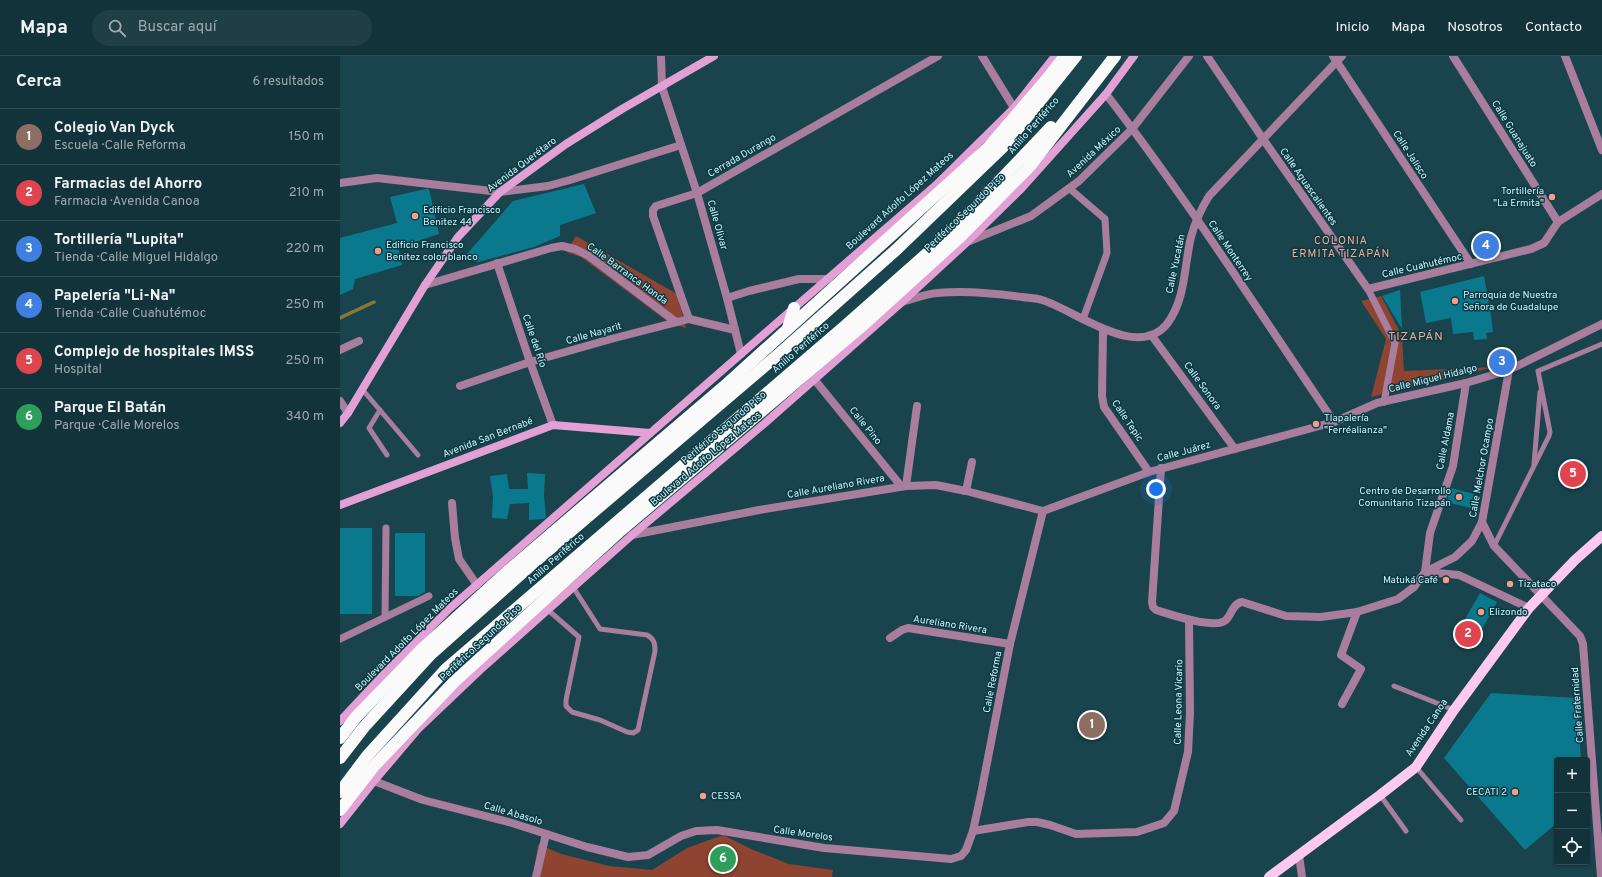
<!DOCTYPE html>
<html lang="es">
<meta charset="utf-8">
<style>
:root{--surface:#13333a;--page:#203f45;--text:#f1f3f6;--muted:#9daaaf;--line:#324e54;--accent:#ea580c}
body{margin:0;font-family:Overpass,sans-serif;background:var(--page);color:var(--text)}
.controls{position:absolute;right:12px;bottom:12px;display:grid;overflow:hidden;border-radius:4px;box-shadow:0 1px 3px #0004}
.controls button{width:36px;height:36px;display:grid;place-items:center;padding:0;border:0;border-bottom:1px solid var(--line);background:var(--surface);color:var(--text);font:20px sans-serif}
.you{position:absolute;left:816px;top:433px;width:14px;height:14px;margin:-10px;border:3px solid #fff;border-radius:50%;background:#1a73e8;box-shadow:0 0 0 6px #1a73e833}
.badge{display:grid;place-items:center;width:26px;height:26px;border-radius:50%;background:var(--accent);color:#fff;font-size:13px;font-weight:700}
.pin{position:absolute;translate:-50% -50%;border:2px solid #fff;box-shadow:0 1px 4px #0006}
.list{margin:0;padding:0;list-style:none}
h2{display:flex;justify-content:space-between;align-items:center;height:52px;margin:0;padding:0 16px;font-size:17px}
h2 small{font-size:13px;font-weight:400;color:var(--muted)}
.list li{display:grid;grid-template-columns:26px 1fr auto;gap:12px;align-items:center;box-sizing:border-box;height:56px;padding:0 16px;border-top:1px solid var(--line)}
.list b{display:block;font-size:15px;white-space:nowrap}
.list p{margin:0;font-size:13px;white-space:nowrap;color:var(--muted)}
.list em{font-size:13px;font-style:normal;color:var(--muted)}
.icon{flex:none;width:22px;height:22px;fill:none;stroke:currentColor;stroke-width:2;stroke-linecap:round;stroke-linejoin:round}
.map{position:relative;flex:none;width:1262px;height:821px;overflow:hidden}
header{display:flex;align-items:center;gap:24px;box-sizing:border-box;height:56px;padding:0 20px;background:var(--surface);border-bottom:1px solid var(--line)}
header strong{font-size:19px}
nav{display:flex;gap:22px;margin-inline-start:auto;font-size:14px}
.search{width:280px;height:36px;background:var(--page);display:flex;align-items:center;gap:10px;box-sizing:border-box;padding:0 14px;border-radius:22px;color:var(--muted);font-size:15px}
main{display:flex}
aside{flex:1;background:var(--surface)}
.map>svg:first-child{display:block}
.green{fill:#8e4431}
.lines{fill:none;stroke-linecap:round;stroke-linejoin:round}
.stream{stroke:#8a7833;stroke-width:3.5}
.building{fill:#0b798d}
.service{stroke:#a87d9e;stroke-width:5}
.pedestrian{stroke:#a87d9e;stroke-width:7}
.minor{stroke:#a87d9e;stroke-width:8}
.secondary{stroke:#e3a0d4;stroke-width:8}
.primary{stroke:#fdc9f0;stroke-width:10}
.motorway{stroke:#fafafa;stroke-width:12}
.poi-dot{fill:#f49e88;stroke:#0c3a43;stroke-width:1.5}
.labels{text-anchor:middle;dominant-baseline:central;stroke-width:3;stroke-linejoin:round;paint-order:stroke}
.street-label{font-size:10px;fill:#ccf2fc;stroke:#0c3a43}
.poi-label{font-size:10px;fill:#ccf2fc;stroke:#0c3a43;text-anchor:start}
.neighbourhood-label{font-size:11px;letter-spacing:1px;fill:#f9a994;stroke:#0c3a43}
.quarter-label{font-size:12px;letter-spacing:1px;fill:#f9a994;stroke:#0c3a43}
</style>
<header>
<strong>Mapa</strong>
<div class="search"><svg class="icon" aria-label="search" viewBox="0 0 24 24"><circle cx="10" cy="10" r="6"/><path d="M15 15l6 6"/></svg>Buscar aquí</div>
<nav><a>Inicio</a><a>Mapa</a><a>Nosotros</a><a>Contacto</a></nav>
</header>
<main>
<aside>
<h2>Cerca<small>6 resultados</small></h2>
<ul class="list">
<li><span class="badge" style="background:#8d6e63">1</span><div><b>Colegio Van Dyck</b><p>Escuela · Calle Reforma</p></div><em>150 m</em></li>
<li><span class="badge" style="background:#e0444e">2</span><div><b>Farmacias del Ahorro</b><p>Farmacia · Avenida Canoa</p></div><em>210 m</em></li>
<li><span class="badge" style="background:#3f7fe0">3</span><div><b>Tortillería &quot;Lupita&quot;</b><p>Tienda · Calle Miguel Hidalgo</p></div><em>220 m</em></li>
<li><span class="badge" style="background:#3f7fe0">4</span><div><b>Papelería &quot;Li-Na&quot;</b><p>Tienda · Calle Cuahutémoc</p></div><em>250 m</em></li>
<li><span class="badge" style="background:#e0444e">5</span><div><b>Complejo de hospitales IMSS</b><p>Hospital</p></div><em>250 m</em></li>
<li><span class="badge" style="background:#2e9e5b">6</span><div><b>Parque El Batán</b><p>Parque · Calle Morelos</p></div><em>340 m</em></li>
</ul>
</aside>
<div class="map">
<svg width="1262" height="821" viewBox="0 0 1262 821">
<rect width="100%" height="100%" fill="#19444e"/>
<!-- green -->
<g class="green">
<path d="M236 180 337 238 346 272 331 268 241 201 226 196Z"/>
<path d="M1041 240 1062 280 1064 315 1155 311 1031 341 1046 283 1021 245Z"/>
<path d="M383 779 411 793 449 808 493 814 492 821H193L198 788 221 798 269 810 312 814 347 792Z"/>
</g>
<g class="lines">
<!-- stream -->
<path class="stream" d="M0 262 34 246"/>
</g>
<!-- building -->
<g class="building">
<path d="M244 128 256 157 220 169V180L194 191 138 206 127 204V198L173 145Z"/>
<path d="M86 133H89L99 178 75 186 58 190 62 209 15 223 13 233 0 239V182L57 167 50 141Z"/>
<path d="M1144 220 1151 260 1153 276 1146 277 1147 283 1134 284 1133 276 1113 278 1111 262 1086 267 1080 236Z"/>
<path d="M1060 234 1062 273 1042 240Z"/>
<path d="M187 417 205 418 204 440 206 461 204 463 189 464V447L170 448 167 463 152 462 153 441 150 420 167 418 169 433H188Z"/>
<path d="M1111 432 1134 438 1131 452 1106 446Z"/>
<rect x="0" y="472" width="32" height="86"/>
<path d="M55 477H85V536L78 540H55Z"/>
<path d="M1140 537 1157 546 1132 591 1115 581Z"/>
<path d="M1151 637 1237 642 1241 704H1217V767L1185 794 1104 702Z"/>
</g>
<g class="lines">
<!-- service -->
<g class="service">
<path d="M22 333 78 399"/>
<path d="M40 354 29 372 47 399"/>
<path d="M1194 408 1200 336"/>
<path d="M1154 490 1209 380 1210 376 1198 315 1262 288"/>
<path d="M208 554 239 581 226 644V650L232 656 260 664 287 676 293 677 298 674 315 595C315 587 314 583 307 579L260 573 233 531"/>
<path d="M1054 630 1114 654"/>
<path d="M1076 711 1121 764"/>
<path d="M1040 739 1066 775"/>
</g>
<!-- pedestrian -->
<g class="pedestrian">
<path d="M729 132 765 163 767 197 743 263"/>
<path d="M1028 233 1055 287 1044 346"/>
<path d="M45 561 46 472"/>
<path d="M0 583 89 540"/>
</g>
<!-- minor -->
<g class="minor">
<path d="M321 0 322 31 357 137 387 242 401 298"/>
<path d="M642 0 674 52"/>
<path d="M867 0 923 83 1028 233 1191 193 1204 187 1218 166 1262 138"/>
<path d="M993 0 1131 208"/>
<path d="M1113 0 1218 166"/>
<path d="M1225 0 1262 94"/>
<path d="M766 38C847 143 919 256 994 366"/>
<path d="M0 127 37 122 160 136 208 130 230 124 341 89"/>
<path d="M627 186 691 160 739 125 792 73 849 0"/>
<path d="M157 207 190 306 213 369"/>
<path d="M85 229 211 192 222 190 235 193 249 200 336 266"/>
<path d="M387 242 409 235 459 223H488"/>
<path d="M562 246C573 243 585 238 597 237 625 234 654 237 682 241 688 242 696 242 702 244 735 254 797 305 827 268 846 243 844 210 851 181 855 166 861 153 869 140L1002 0"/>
<path d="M349 263 313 160V154L316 150 357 137 598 0"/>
<path d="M763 273 762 340 764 351 809 416"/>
<path d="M812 280 895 393"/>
<path d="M0 294 19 285"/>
<path d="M1169 314 1142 466 1154 490 1240 580 1243 588 1261 821"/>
<path d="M474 323 561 430"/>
<path d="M1126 327 1113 410 1090 477 1085 516 1119 519 1189 552"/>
<path d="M120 330 190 306 271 283 349 263 395 274"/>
<path d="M0 345 8 357"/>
<path d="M821 412 812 546 813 551 816 554C829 558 875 574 886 564 892 558 893 547 902 546L946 560 981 561 1017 556 1058 543 1074 531 1085 516 1115 501 1132 485 1142 466"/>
<path d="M566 430 577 350"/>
<path d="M626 435 632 406"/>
<path d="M112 447 115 482 119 503 137 529"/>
<path d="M703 455 809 416 994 366 1037 347 1126 327 1169 314 1262 268"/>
<path d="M292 479 419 454 566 430 596 429 626 435 703 455"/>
<path d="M550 582 562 574 568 572 670 588"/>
<path d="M1002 648 1021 613 1001 599 1017 556"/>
<path d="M34 725 83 744 172 767 247 791 288 801 308 799 341 780 356 775 377 774 484 792 611 803 621 800 626 794 633 775 641 738 670 588 703 455"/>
<path d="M633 775 688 766H697L710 769 736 778 797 776 824 767 834 755 848 696 850 657 849 565"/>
<path d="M959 799 962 821"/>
<path d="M196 821 206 778"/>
</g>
<!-- secondary -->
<g class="secondary">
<path d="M0 367 8 357 85 229 118 181 160 136 226 88 282 53 374 0"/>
<path d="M0 449 213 369 310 377"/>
<path d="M0 665 45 617 109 553 401 298 596 129 674 52 715 0"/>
<path d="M0 768 34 725 79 672 140 614 292 479 425 367 562 246 626 187 680 134 766 38 794 0"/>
</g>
<!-- primary -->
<path class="primary" d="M929 821 1040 739 1076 711 1114 654 1189 552 1235 504 1262 480"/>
<!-- motorway -->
<g class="motorway">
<path d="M448 272 454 252"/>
<path d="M0 682 16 661 82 593 169 514 388 327 648 92 707 23 725 0"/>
<path d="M0 702 24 671 91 598 191 509 440 297 557 193 664 90 736 0"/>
<path d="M0 736 27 700 106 613 505 270 608 179 711 71"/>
<path d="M0 754 34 710 115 625 279 476 522 270 620 181 690 110 775 0"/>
</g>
</g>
<!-- markers -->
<g class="poi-dot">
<circle cx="1212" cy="141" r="4"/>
<circle cx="75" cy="160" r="4"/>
<circle cx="38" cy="195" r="4"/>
<circle cx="1115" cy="245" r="4"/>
<circle cx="976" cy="368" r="4"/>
<circle cx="1119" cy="441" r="4"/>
<circle cx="1106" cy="524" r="4"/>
<circle cx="1170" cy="528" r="4"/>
<circle cx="1141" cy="556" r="4"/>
<circle cx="1175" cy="736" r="4"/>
<circle cx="363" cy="740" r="4"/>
</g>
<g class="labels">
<!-- street labels -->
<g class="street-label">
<text transform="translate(694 70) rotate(-49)">Anillo Periférico</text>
<text transform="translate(1174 78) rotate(58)">Calle Guanajuato</text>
<text transform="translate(754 96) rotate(-43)">Avenida México</text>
<text transform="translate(1070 99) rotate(57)">Calle Jalisco</text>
<text transform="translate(402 100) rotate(-30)">Cerrada Durango</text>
<text transform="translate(182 109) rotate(-37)">Avenida Querétaro</text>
<text transform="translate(968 131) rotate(55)">Calle Aguascalientes</text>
<text transform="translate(560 145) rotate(-42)">Boulevard Adolfo López Mateos</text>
<text transform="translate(625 157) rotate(-44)">Periférico Segundo Piso</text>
<text transform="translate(377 169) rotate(74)">Calle Olivar</text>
<text transform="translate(890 195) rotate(56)">Calle Monterrey</text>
<text transform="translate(836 208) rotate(-78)">Calle Yucatán</text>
<text transform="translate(1082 210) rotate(-13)">Calle Cuahutémoc</text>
<text transform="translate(287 218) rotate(36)">Calle Barranca Honda</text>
<text transform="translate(254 278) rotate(-16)">Calle Nayarit</text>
<text transform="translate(194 285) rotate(71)">Calle del Río</text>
<text transform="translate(461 292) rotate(-41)">Anillo Periférico</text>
<text transform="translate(1093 323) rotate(-14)">Calle Miguel Hidalgo</text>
<text transform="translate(862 330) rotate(54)">Calle Sonora</text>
<text transform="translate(787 365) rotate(56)">Calle Tepic</text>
<text transform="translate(525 370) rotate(51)">Calle Pino</text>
<text transform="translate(384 372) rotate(-40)">Periférico Segundo Piso</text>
<text transform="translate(148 382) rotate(-21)">Avenida San Bernabé</text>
<text transform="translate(1106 385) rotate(-79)">Calle Aldama</text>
<text transform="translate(844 396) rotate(-15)">Calle Juárez</text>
<text transform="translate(366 403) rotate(-40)">Boulevard Adolfo López Mateos</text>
<text transform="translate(1142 412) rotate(-80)">Calle Melchor Ocampo</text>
<text transform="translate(496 431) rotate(-10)">Calle Aureliano Rivera</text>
<text transform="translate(216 503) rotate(-41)">Anillo Periférico</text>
<text transform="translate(610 569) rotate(9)">Aureliano Rivera</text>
<text transform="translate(67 584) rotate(-45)">Boulevard Adolfo López Mateos</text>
<text transform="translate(141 587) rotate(-43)">Periférico Segundo Piso</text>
<text transform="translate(653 626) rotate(-79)">Calle Reforma</text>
<text transform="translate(839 646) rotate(-89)">Calle Leona Vicario</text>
<text transform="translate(1238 649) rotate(-94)">Calle Fraternidad</text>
<text transform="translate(1087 672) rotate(-56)">Avenida Canoa</text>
<text transform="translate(173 758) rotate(16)">Calle Abasolo</text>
<text transform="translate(463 778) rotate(8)">Calle Morelos</text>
</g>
<!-- poi labels -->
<g class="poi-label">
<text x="1204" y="135" text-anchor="end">Tortillería<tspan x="1204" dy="12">"La Ermita"</tspan></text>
<text x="83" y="154">Edificio Francisco<tspan x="83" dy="12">Benitez 44</tspan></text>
<text x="46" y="189">Edificio Francisco<tspan x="46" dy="12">Benitez color blanco</tspan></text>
<text x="1123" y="239">Parroquia de Nuestra<tspan x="1123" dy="12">Señora de Guadalupe</tspan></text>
<text x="984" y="362">Tlapalería<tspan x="984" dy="12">"Ferréalianza"</tspan></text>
<text x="1111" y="435" text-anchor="end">Centro de Desarrollo<tspan x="1111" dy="12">Comunitario Tizapán</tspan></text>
<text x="1098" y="524" text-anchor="end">Matuká Café</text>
<text x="1178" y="528">Tizataco</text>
<text x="1149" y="556">Elizondo</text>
<text x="1167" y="736" text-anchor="end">CECATI 2</text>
<text x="371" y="740">CESSA</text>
</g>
<!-- neighbourhood labels -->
<g class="neighbourhood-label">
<text x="1001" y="185">COLONIA<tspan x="1001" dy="13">ERMITA TIZAPÁN</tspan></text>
</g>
<!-- quarter labels -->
<g class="quarter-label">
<text x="1076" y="281">TIZAPÁN</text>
</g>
</g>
</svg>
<div class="controls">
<button>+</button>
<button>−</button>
<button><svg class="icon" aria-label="locate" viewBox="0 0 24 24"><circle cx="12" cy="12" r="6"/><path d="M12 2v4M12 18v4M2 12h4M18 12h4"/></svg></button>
</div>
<div class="you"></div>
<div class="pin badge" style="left:752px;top:669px;background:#8d6e63">1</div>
<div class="pin badge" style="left:1128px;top:578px;background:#e0444e">2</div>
<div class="pin badge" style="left:1162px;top:306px;background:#3f7fe0">3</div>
<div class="pin badge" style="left:1146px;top:190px;background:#3f7fe0">4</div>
<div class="pin badge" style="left:1233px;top:418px;background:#e0444e">5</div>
<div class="pin badge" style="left:383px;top:803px;background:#2e9e5b">6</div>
</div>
</main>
